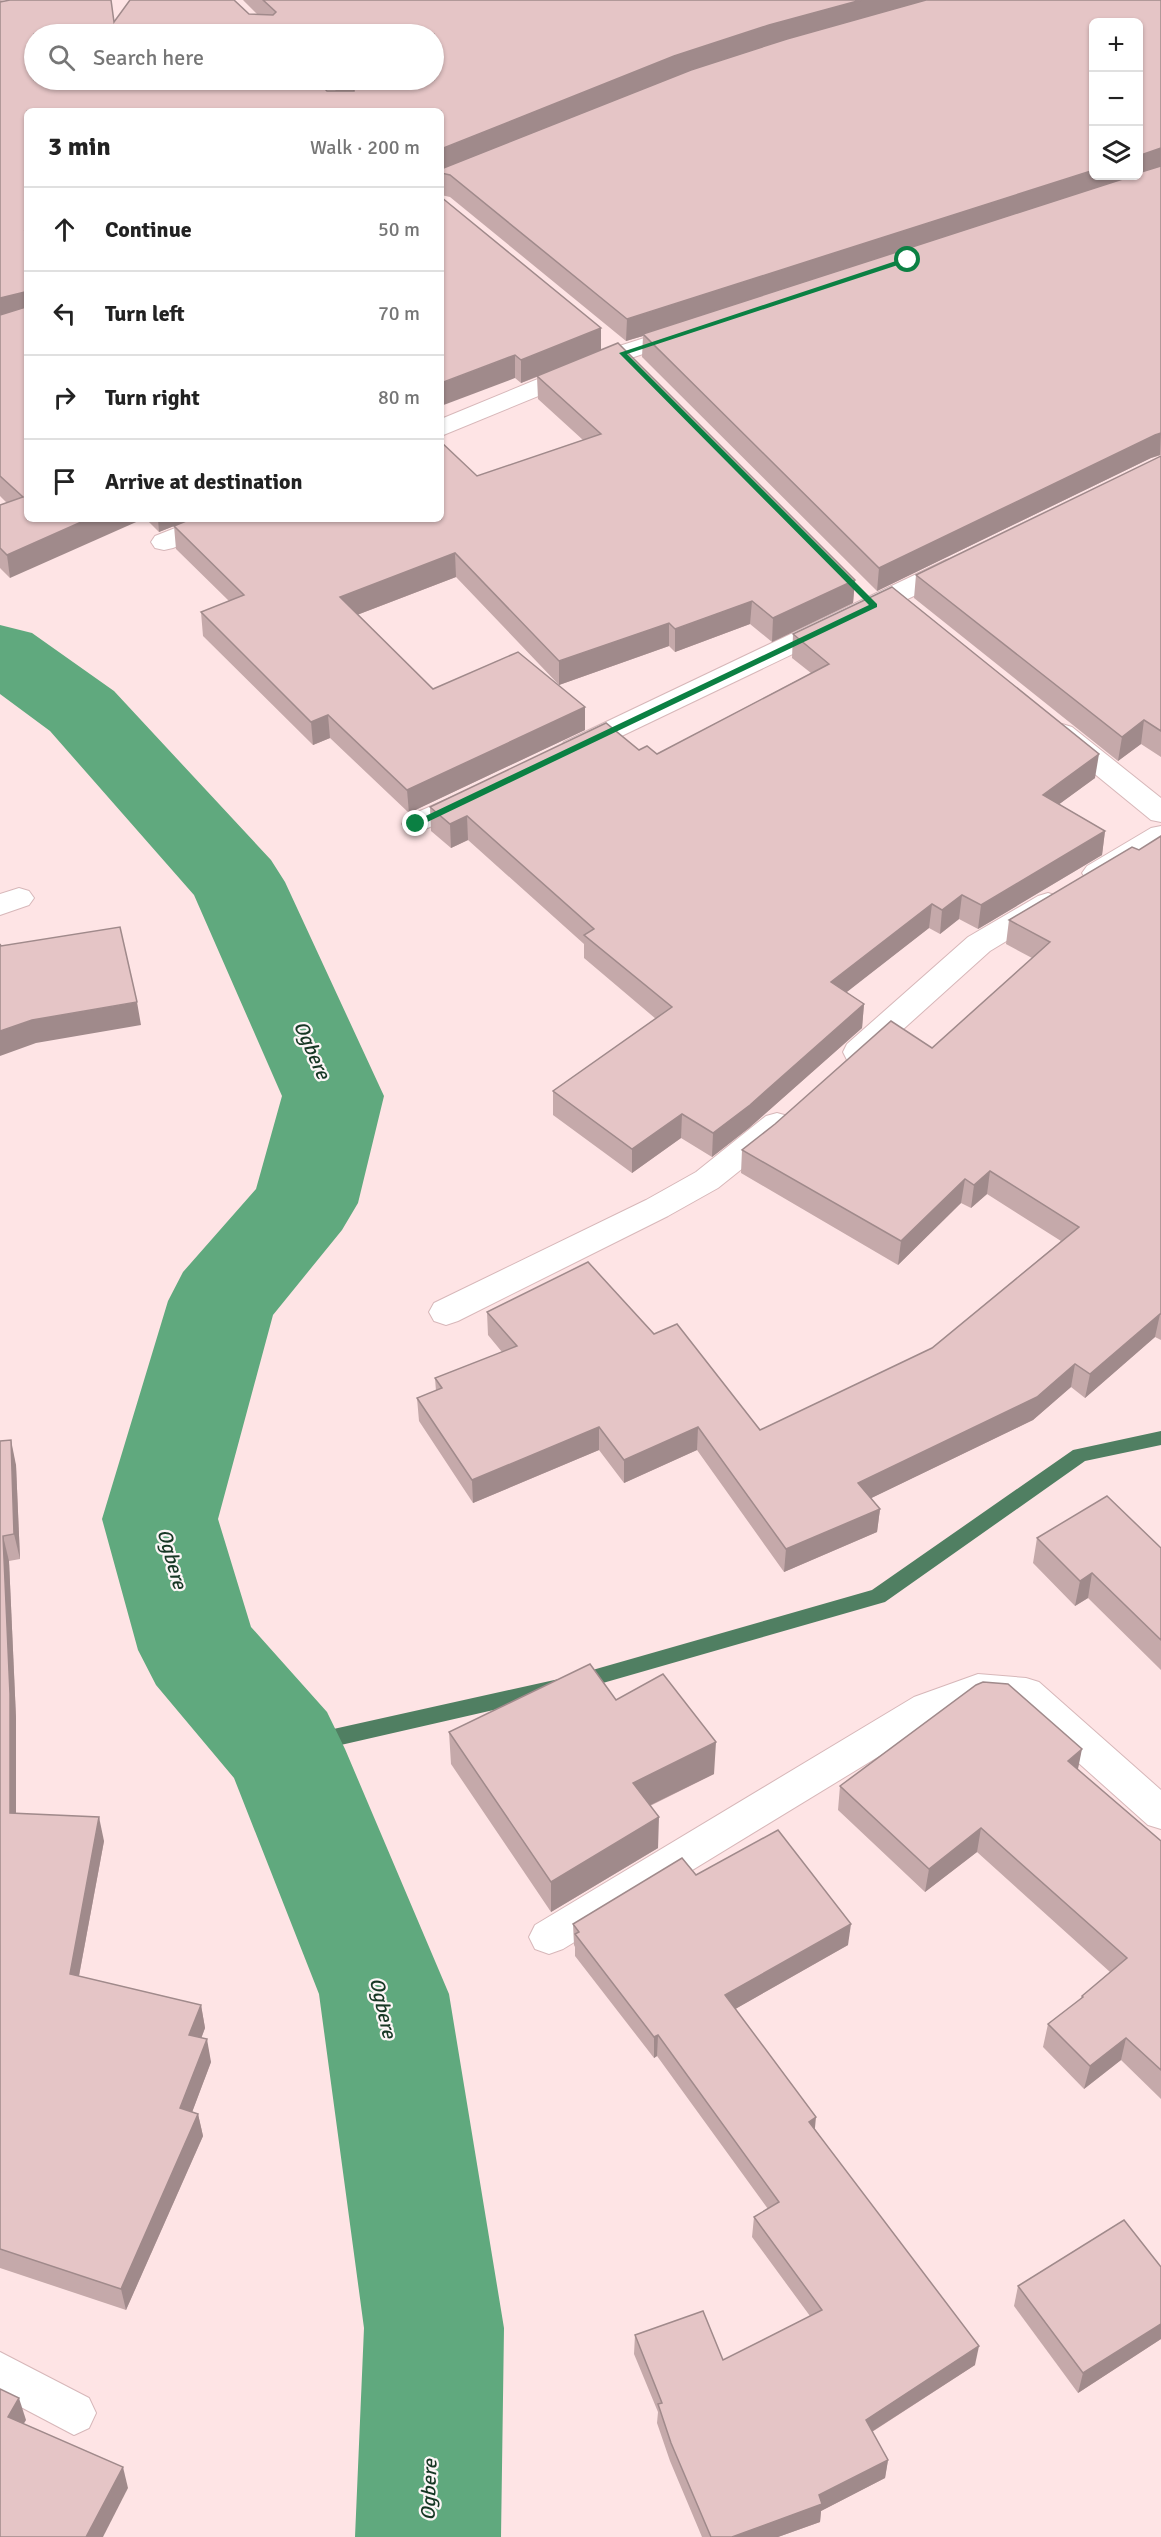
<!DOCTYPE html>
<meta charset="utf-8">
<style>
:root{--surface:#fff;--page:#f6f6f6;--text:#222;--muted:#767676;--line:#e0e0e0}
body{margin:0;font-family:Signika,sans-serif;background:var(--page);color:var(--text)}
.controls{position:absolute;right:18px;top:18px;display:grid;overflow:hidden;border-radius:9px;box-shadow:0 2px 4px #0004}
.controls button{width:54px;height:54px;display:grid;place-items:center;padding:0;border:0;border-bottom:2px solid var(--line);background:var(--surface);color:var(--text);font:30px sans-serif}
.stop{position:absolute;width:18px;height:18px;margin:-14px;border:4px solid #0b8043;border-radius:50%;background:#fff}
.stop.end{background:#0b8043;border-color:#fff;box-shadow:0 2px 6px #0008}
.list{margin:0;padding:0;list-style:none}
h2{display:flex;justify-content:space-between;align-items:center;height:78px;margin:0;padding:0 24px;font-size:26px}
h2 small{font-size:20px;font-weight:400;color:var(--muted)}
.list li{display:grid;grid-template-columns:39px 1fr auto;gap:18px;align-items:center;box-sizing:border-box;height:84px;padding:0 24px;border-top:2px solid var(--line)}
.list b{display:block;font-size:22px;white-space:nowrap}
.list em{font-size:20px;font-style:normal;color:var(--muted)}
.icon{flex:none;width:33px;height:33px;fill:none;stroke:currentColor;stroke-width:2;stroke-linecap:round;stroke-linejoin:round}
.map{position:relative;flex:none;width:1161px;height:2537px;overflow:hidden}
.search{position:absolute;background:var(--surface);box-shadow:0 2px 4px #0004;left:24px;top:24px;width:420px;height:66px;display:flex;align-items:center;gap:15px;box-sizing:border-box;padding:0 21px;border-radius:33px;color:var(--muted);font-size:22px}
.panel{position:absolute;background:var(--surface);box-shadow:0 2px 4px #0004;left:24px;top:108px;width:420px;height:414px;border-radius:9px}
.map>svg:first-child{display:block}
.lines{fill:none;stroke-linecap:round;stroke-linejoin:round}
.stream{fill:#507f62;fill-rule:evenodd}
.river{fill:#60a97e;fill-rule:evenodd}
.street-casing{stroke:#d7b7b9;stroke-width:2}
.street{fill:#fff;fill-rule:evenodd}
.wall{fill:#c5a9aa;fill-rule:evenodd}
.shaded-wall{fill:#a08a8b}
.building{fill:#e5c5c6;stroke:#a08a8b;stroke-width:1.5;fill-rule:evenodd}
.route{fill:#0b8043}
.labels{text-anchor:middle;dominant-baseline:central;stroke-width:4.5;stroke-linejoin:round;paint-order:stroke}
.water-label{font-size:20px;font-style:italic;fill:#163724;stroke:#fdf6f7}
</style>
<div class="map">
<svg width="1161" height="2537" viewBox="0 0 1161 2537">
<rect width="100%" height="100%" fill="#fee4e5"/>
<g class="lines">
<!-- stream -->
<path class="stream" d="M1161 1431V1445L1085 1461 885 1602 568 1693 284 1758 277 1755 274 1749 277 1743 284 1740 568 1677 872 1590 1073 1450Z"/>
<!-- river -->
<path class="river" d="M0 625 32 633 114 691 271 860 285 882 384 1096 358 1203 342 1230 273 1315 218 1519 251 1627 327 1712 345 1749 449 1994 504 2328 501 2537H355L364 2328 319 1994 234 1778 156 1685 138 1650 102 1519 168 1301 183 1272 256 1189 282 1096 194 895 50 731 0 694Z"/>
<defs>
<g id="street">
<path d="M685 325 694 327 697 332 694 337 631 358 441 436V419L613 348Z"/>
<path d="M198 519H234L230 525 173 548 164 550 155 548 151 542 155 536Z"/>
<path d="M955 558 964 560 968 566 964 572 584 754 574 757 564 754 560 748 564 742 946 560Z"/>
<path d="M1062 724 1072 727 1161 798V822L1151 820 1052 739 1048 733 1052 727Z"/>
<path d="M471 789 481 791 485 798 481 805 416 833 406 831 402 824 406 817Z"/>
<path d="M1161 826V848C1140 860 1111 887 1087 880L1082 873 1087 866 1151 828Z"/>
<path d="M19 888 29 891 34 898 29 905 0 915V894Z"/>
<path d="M1048 893 1058 896 1063 903 1058 910 990 951 869 1060 858 1063 847 1060 843 1052 847 1044 968 937 1038 896Z"/>
<path d="M777 1113 788 1116 793 1124 788 1132 718 1188 668 1216 458 1321 446 1325 434 1321 429 1312 434 1303 646 1200 696 1172 766 1116Z"/>
<path d="M978 1674 1026 1678 1039 1682 1161 1790V1829L1148 1825 1017 1708 979 1704 940 1719 563 1949 549 1954 535 1949 529 1937 535 1925 914 1697Z"/>
<path d="M0 2352 89 2398 96 2413 89 2428 74 2435 0 2396Z"/>
</g>
</defs>
<!-- street casing -->
<use href="#street" class="street-casing"/>
<!-- street -->
<use href="#street" class="street"/>
</g>
<!-- wall -->
<g class="wall">
<path d="M0 0 114 22 257 14 243 0H1161V455L1151 458 877 591 642 357 643 336 626 341 450 197 441 195V111H27V519L10 578 0 568V505L7 503 0 496ZM34 34H434V80H325L336 91H327Z"/>
<path d="M441 197 601 350 855 580 853 603 772 642 750 624 675 652 669 646 559 685 456 577 357 615 433 689 585 730 409 813 330 738 313 745 203 636 201 612 229 601 176 549 174 526 159 532 146 519H441L477 476 583 440 538 399 537 377 521 383 515 378Z"/>
<path d="M1161 456V757L1141 744 1118 761 914 598 916 575Z"/>
<path d="M793 634 1095 778 1059 804 1105 831 1102 855 978 929 959 919 940 934 929 928 846 992 864 1004 862 1028 749 1128 712 1157 681 1138 632 1173 553 1115V1091L656 1019 584 958V944L468 840 451 848 431 831 430 807 639 750 657 754 811 673 792 658Z"/>
<path d="M1161 836V1340L1155 1337 1085 1398 1071 1387 1033 1420 871 1498 880 1509 877 1532 784 1572 697 1450 624 1483 599 1450 473 1503 419 1421 417 1398 436 1391 435 1378 502 1352 488 1335 487 1312 654 1334 760 1430 932 1348 1061 1241 987 1194 971 1208 961 1203 898 1265 741 1173 742 1150 932 1048 1032 958 1006 944 1009 920 1139 850Z"/>
<path d="M0 1441 16 1465 20 1559 9 1561 16 1718V1813L104 1841 79 1976 201 2005 205 2028 201 2038 211 2062 192 2112 198 2114 203 2136 126 2310 0 2268Z"/>
<path d="M1037 1538 1161 1548V1670L1088 1598 1075 1606 1033 1563Z"/>
<path d="M616 1700 714 1774 650 1806 658 1848 551 1912 451 1764 449 1732Z"/>
<path d="M1078 1770 1161 1841V2099L1121 2060 1084 2089 1043 2047 1048 2024 1081 1999 1082 1996 1110 1972 977 1852 925 1892 838 1810 840 1786Z"/>
<path d="M696 1875 848 1945 735 2009 815 2129 975 2365 872 2432 888 2460 885 2478 821 2511 820 2522 778 2537H702L670 2461 657 2423 658 2412 634 2354 635 2335 723 2360 810 2316 752 2237 754 2217 768 2209 657 2056 654 2058 575 1956V1947L574 1945 573 1924Z"/>
<path d="M1161 2267V2339L1078 2393 1014 2306 1018 2286Z"/>
</g>
<!-- shaded-wall -->
<g class="shaded-wall">
<path d="M861 0H939L441 172V149L674 56 769 25Z"/>
<path d="M1161 148V170L643 334V336L626 341 627 319 1094 170V176H1138V156Z"/>
<path d="M25 292 27 315 0 321V298Z"/>
<path d="M601 328V350L521 383V360Z"/>
<path d="M515 355V378L441 406V383Z"/>
<path d="M1161 433 1160 455 1151 458 877 591 879 568 1155 435Z"/>
<path d="M88 519H143L10 578 7 555Z"/>
<path d="M158 519H192L159 532Z"/>
<path d="M455 553 456 577 341 621 340 597Z"/>
<path d="M855 580 853 603 772 642 773 618Z"/>
<path d="M752 601 750 624 675 652V629Z"/>
<path d="M669 623V646L559 685V661Z"/>
<path d="M585 707V730L409 813 407 790Z"/>
<path d="M328 715 330 738 313 745 311 722Z"/>
<path d="M1144 720 1141 744 1118 761 1122 737Z"/>
<path d="M1099 754 1095 778 1039 819 1043 795Z"/>
<path d="M467 816 468 840 451 848 450 824Z"/>
<path d="M1105 831 1102 855 978 929 981 905Z"/>
<path d="M962 895 959 919 940 934 942 910Z"/>
<path d="M932 904 929 928 829 1006 831 982Z"/>
<path d="M137 1002 141 1025 36 1043 0 1056V1031L32 1020Z"/>
<path d="M864 1004 862 1028 749 1128 712 1157 713 1133Z"/>
<path d="M682 1114 681 1138 632 1173V1149Z"/>
<path d="M990 1171 987 1194 971 1208 974 1185Z"/>
<path d="M965 1179 961 1203 898 1265 901 1241Z"/>
<path d="M1160 1314 1155 1337 1085 1398 1090 1374Z"/>
<path d="M1075 1364 1071 1387 1033 1420 855 1506 858 1483Z"/>
<path d="M599 1427V1450L473 1503 472 1480Z"/>
<path d="M698 1427 697 1450 624 1483V1460Z"/>
<path d="M11 1440 16 1465 20 1559 14 1534Z"/>
<path d="M880 1509 877 1532 784 1572 786 1549Z"/>
<path d="M3 1536 9 1561 16 1718V1837L10 1813Z"/>
<path d="M1092 1573 1088 1598 1075 1606 1080 1581Z"/>
<path d="M716 1742 714 1774 632 1814 633 1783Z"/>
<path d="M1082 1749 1077 1774 1068 1761Z"/>
<path d="M99 1817 104 1841 75 1997 70 1974Z"/>
<path d="M659 1817 658 1848 551 1912V1882Z"/>
<path d="M981 1828 977 1852 925 1892 929 1869Z"/>
<path d="M851 1924 848 1945 723 2016 725 1995Z"/>
<path d="M201 2005 205 2028 194 2058 189 2035Z"/>
<path d="M658 2035 657 2056 654 2058V2037Z"/>
<path d="M1126 2038 1121 2060 1084 2089 1090 2066Z"/>
<path d="M207 2039 211 2062 185 2131 180 2108Z"/>
<path d="M198 2114 203 2136 126 2310 121 2289Z"/>
<path d="M816 2117 814 2138 809 2122Z"/>
<path d="M1161 2324V2339L1078 2393 1083 2373Z"/>
<path d="M979 2346 975 2365 862 2438 866 2420Z"/>
<path d="M19 2398 26 2420 15 2439 8 2417Z"/>
<path d="M888 2460 885 2478 821 2511 820 2522 778 2537H732L819 2495Z"/>
<path d="M123 2467 128 2488 103 2537H86Z"/>
</g>
<!-- building -->
<g class="building">
<path d="M10 0H111L114 22 130 0H234L249 14 273 15 276 12 263 0H861L769 25 674 56 441 149V111H27V230L25 231 27 233V519H88L7 555 0 548V505L23 497 0 476V315L26 307 25 292 0 298V2ZM34 34H434V80H346L354 87V91H327L316 80H34Z"/>
<path d="M926 0H1161V148L1138 156V22H1094V170L627 319 450 175 441 173V169L691 70 787 39Z"/>
<path d="M1161 166V433L1155 435 879 568 643 334 1132 176H1138V173Z"/>
<path d="M441 197 601 328 521 360 515 355 441 383Z"/>
<path d="M618 343 855 580 773 618 752 601 675 629 669 623 559 661 455 553 340 597 433 689 518 652 585 707 407 790 328 715 311 722 201 612 244 595 174 526 191 519H441V442L477 476 601 434 537 376Z"/>
<path d="M1161 456V731L1144 720 1122 737 916 575Z"/>
<path d="M892 587 1099 754 1043 795 1105 831 981 905 962 895 942 910 932 904 831 982 864 1004 750 1105 713 1133 682 1114 632 1149 553 1091 672 1007 584 935 594 929 467 816 450 824 430 807 606 723 639 750 647 746 657 754 829 664 793 634Z"/>
<path d="M1161 836V1314H1160L1090 1374 1075 1364 1037 1397 858 1483 880 1509 786 1549 698 1427 624 1460 599 1427 472 1480 417 1398 442 1388 435 1378 517 1346 487 1312 588 1262 654 1334 677 1324 760 1430 932 1348 1079 1227 990 1171 974 1185 965 1179 901 1241 742 1150 775 1124 891 1021 932 1048 1050 942 1009 920 1132 847 1139 850Z"/>
<path d="M120 927 137 1002 32 1020 0 1031V944L1 946Z"/>
<path d="M11 1440 14 1534 3 1536 10 1694V1813L99 1817 70 1974 201 2005 189 2035 207 2039 180 2108 198 2114 121 2289 0 2249V1441Z"/>
<path d="M1107 1496 1161 1548V1640L1092 1573 1080 1581 1037 1538Z"/>
<path d="M590 1664 616 1700 663 1674 716 1742 633 1783 659 1817 551 1882 449 1732Z"/>
<path d="M983 1682 1008 1684 1082 1749 1068 1761 1161 1841V2070L1126 2038 1090 2066 1048 2024 1083 1997 1082 1996 1127 1958 981 1828 929 1869 840 1786 976 1685Z"/>
<path d="M778 1830 851 1924 725 1995 816 2117 809 2122 979 2346 866 2420 888 2460 819 2495 822 2504 732 2537H711L671 2443 658 2404 662 2403 635 2335 703 2311 723 2360 822 2310 754 2217 779 2202 658 2035 654 2037 575 1934 579 1932 573 1924 682 1858 696 1875Z"/>
<path d="M1124 2220 1161 2267V2324L1083 2373 1018 2286Z"/>
<path d="M0 2389 19 2398 8 2417 123 2467 86 2537H0Z"/>
</g>
<!-- route -->
<path class="route" d="M908 257 910 261 627 354 877 604V607L419 826H413V822L869 605 619 353Z"/>
<g class="labels">
<!-- water labels -->
<g class="water-label">
<text transform="translate(312 1050) rotate(66)">Ogbere</text>
<text transform="translate(172 1559) rotate(74)">Ogbere</text>
<text transform="translate(383 2008) rotate(77)">Ogbere</text>
<text transform="translate(429 2490) rotate(-88)">Ogbere</text>
</g>
</g>
</svg>
<div class="controls">
<button>+</button>
<button>−</button>
<button><svg class="icon" aria-label="layers" viewBox="0 0 24 24"><path d="M12 4l9 5-9 5-9-5zM3 14l9 5 9-5"/></svg></button>
</div>
<div class="stop" style="left:908px;top:260px"></div>
<div class="stop end" style="left:416px;top:824px"></div>
<div class="search"><svg class="icon" aria-label="search" viewBox="0 0 24 24"><circle cx="10" cy="10" r="6"/><path d="M15 15l6 6"/></svg>Search here</div>
<section class="panel">
<h2>3 min<small>Walk · 200 m</small></h2>
<ul class="list">
<li><svg class="icon" aria-label="ahead" viewBox="0 0 24 24"><path d="M12 20V5M6 11l6-6 6 6"/></svg><div><b>Continue</b></div><em>50 m</em></li>
<li><svg class="icon" aria-label="left" viewBox="0 0 24 24"><path d="M17 20v-9H6M10 6l-5 5 5 5"/></svg><div><b>Turn left</b></div><em>70 m</em></li>
<li><svg class="icon" aria-label="right" viewBox="0 0 24 24"><path d="M7 20v-9h11M14 6l5 5-5 5"/></svg><div><b>Turn right</b></div><em>80 m</em></li>
<li><svg class="icon" aria-label="arrive" viewBox="0 0 24 24"><path d="M6 21V4h12l-3 4 3 4H6"/></svg><div><b>Arrive at destination</b></div></li>
</ul>
</section>
</div>
